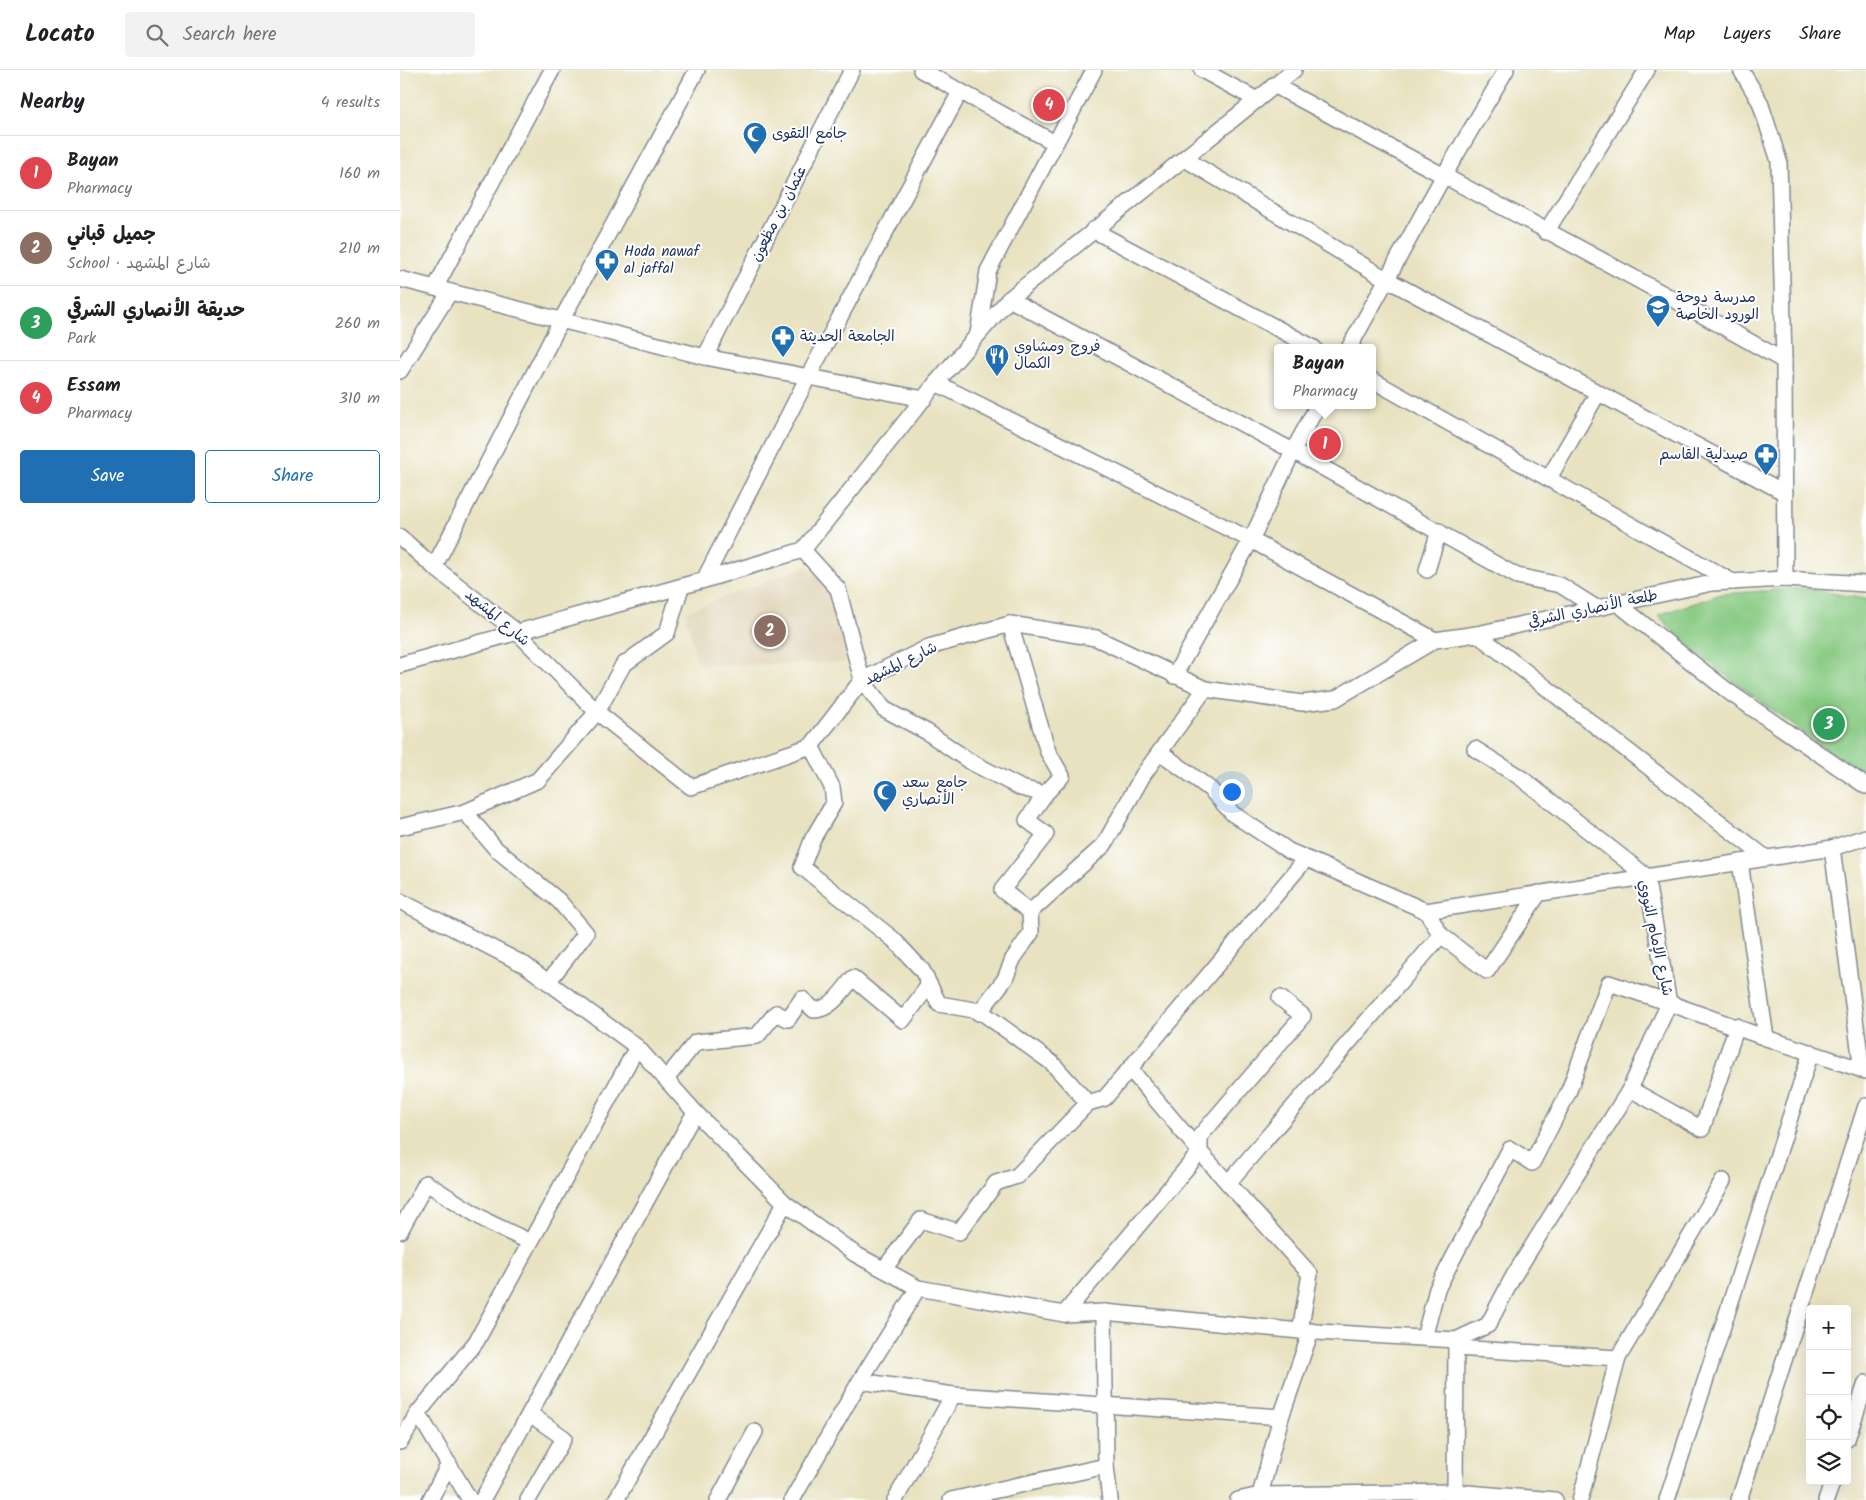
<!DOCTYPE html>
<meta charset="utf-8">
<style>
:root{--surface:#fff;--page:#f2f2f2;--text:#202124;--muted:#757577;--line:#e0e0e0;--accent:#1f6fb2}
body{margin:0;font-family:Kalam,"Playpen Sans Arabic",sans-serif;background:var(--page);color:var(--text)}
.controls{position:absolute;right:15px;bottom:15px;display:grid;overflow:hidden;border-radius:5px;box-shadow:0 5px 20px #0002}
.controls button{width:45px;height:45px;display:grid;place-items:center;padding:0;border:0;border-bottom:1px solid var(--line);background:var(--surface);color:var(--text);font:25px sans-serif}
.you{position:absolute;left:831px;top:721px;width:18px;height:18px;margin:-12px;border:4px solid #fff;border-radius:50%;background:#1a73e8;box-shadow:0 0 0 8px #1a73e833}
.badge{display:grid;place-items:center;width:32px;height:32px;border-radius:50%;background:var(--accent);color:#fff;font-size:16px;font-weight:700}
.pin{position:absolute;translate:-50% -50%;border:2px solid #fff;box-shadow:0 1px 5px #0006}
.popup{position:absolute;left:874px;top:274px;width:102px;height:65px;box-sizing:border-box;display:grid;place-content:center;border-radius:5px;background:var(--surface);filter:drop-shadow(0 1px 4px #0005);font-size:16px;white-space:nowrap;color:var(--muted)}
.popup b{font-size:19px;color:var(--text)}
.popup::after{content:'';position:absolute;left:50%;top:100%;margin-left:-10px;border:10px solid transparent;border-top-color:var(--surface)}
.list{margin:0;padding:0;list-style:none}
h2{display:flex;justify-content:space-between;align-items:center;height:65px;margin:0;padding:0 20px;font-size:21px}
h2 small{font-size:16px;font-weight:400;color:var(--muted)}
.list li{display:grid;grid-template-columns:32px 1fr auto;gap:15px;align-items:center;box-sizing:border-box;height:75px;padding:0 20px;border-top:1px solid var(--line)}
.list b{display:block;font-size:19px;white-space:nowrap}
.list p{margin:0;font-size:16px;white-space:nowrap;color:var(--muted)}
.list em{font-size:16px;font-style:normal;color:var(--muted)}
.actions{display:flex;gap:10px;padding:15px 20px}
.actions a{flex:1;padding:11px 0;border:1px solid var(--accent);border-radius:5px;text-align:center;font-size:18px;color:var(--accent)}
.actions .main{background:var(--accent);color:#fff}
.icon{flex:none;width:28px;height:28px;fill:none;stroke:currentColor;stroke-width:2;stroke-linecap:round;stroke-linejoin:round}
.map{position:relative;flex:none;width:1466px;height:1430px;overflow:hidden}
header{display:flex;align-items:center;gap:30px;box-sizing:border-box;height:70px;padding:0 25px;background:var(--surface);border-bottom:1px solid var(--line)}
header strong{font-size:24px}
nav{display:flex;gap:28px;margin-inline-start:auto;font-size:18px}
.search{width:350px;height:45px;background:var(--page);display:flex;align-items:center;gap:12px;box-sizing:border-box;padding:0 18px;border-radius:5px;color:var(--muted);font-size:19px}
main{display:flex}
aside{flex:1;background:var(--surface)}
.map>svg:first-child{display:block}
.built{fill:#dfd3b6}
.park{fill:#86c981;stroke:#507c70}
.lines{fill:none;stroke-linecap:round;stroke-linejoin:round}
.minor-casing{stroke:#82888f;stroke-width:18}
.minor{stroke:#fff;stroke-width:15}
.labels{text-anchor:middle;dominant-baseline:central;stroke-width:4;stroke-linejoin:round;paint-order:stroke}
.poi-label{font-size:15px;fill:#1b2f5e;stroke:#fff;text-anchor:start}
.street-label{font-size:15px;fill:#1b2f5e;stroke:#fff}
</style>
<header>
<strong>Locato</strong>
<div class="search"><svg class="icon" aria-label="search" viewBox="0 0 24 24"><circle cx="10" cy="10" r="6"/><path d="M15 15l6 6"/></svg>Search here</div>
<nav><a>Map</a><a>Layers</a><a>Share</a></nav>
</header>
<main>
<aside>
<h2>Nearby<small>4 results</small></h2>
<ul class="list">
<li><span class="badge" style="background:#e0444e">1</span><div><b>Bayan</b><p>Pharmacy</p></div><em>160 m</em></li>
<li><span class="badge" style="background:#8d6e63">2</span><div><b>جميل قباني</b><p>School · شارع المشهد</p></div><em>210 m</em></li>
<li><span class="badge" style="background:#2e9e5b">3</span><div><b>حديقة الأنصاري الشرقي</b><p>Park</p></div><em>260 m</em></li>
<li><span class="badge" style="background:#e0444e">4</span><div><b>Essam</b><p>Pharmacy</p></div><em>310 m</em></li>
</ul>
<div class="actions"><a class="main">Save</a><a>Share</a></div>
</aside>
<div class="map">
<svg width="1466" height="1430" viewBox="0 0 1466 1430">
<rect width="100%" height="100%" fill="#fff"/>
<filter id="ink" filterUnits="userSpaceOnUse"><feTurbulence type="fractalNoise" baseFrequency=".02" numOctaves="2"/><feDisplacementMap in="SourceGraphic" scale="10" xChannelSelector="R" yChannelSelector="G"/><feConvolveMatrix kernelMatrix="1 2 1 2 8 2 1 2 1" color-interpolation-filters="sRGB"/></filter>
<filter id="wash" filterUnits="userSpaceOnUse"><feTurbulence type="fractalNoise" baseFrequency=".0096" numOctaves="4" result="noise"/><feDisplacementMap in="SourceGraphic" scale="20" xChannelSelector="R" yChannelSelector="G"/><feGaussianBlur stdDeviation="1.12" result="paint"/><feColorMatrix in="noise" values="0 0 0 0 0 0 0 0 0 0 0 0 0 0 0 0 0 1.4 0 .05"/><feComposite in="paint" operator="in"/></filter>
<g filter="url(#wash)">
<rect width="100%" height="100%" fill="#e8e2c0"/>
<!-- built -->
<path class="built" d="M406 496 434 519 450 585 443 593 298 595 285 542Z"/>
<!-- park -->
<path class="park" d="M1403 518 1466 529V709L1317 599 1281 569 1258 545 1321 524Z"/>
</g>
<g filter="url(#ink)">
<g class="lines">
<defs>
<g id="minor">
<path d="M521 0 655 73"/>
<path d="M802 0 857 30"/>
<path d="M1341 0 1360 32 1379 91 1384 291"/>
<path d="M874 15C1044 107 1216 195 1384 291L1385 509"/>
<path d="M785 89 986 209 1385 423"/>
<path d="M693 160 914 278"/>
<path d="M1146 162 1247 0"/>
<path d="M0 209 305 287 524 329"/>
<path d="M35 218 152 0"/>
<path d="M609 229 893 381 1117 506 1160 515 1195 537"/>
<path d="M578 264 588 201 694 0"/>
<path d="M949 278 1043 107 1106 0"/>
<path d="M305 287 452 0"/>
<path d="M0 301 50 222"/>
<path d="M972 310 1333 512"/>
<path d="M536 313 851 470 1035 570"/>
<path d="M1149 408 1198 323"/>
<path d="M0 467 34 497 117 562 197 642 291 717 411 676 462 610 529 577 610 554 696 568 805 619 902 633 935 629 1035 570 1077 564 1312 513 1385 509 1466 514"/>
<path d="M403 480 438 519 462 610 484 639 527 662 569 691 621 718 645 724"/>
<path d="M34 497 162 249 297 0"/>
<path d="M1027 500 1039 461"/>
<path d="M304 510 408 307 560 22"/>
<path d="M1217 533 1329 622 1466 716"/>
<path d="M1077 564 1366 788"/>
<path d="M0 595 304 510 403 480 536 313 609 229 894 0"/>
<path d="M774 606 851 470 893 381 918 335"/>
<path d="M411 676 432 717 434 733 413 768 402 797 493 869 522 900 539 934 580 941 652 993 688 1033"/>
<path d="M1075 679 1121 708 1246 806 1269 933 1366 968 1466 1001"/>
<path d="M760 682 810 719 833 744 889 781 1026 841 1432 778 1466 767"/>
<path d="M65 742 96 779 159 831 186 863 148 912"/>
<path d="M0 757 65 742 138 710 197 642 223 595 267 563 281 517"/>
<path d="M1432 778 1462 1000"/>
<path d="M1340 792 1366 968"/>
<path d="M0 831 125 895 237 977 295 1042 385 1133 455 1184 518 1218 664 1244 704 1242 900 1261 1056 1270 1088 1255 1113 1207 1230 1019 1269 933 1209 913 1168 1023 1132 1093 1110 1079 1037 1219 1024 1268"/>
<path d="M1026 841 1041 865 1087 901 1139 823"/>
<path d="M630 842 704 775 743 705 805 619"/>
<path d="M579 943 605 909 613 889 631 863 630 842 602 820 646 764 627 750 645 724 662 706 648 682 610 554"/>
<path d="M730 999 800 1082 910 1204 900 1261"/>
<path d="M266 1009 296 972 357 966 376 943 388 949 402 929 414 940C431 940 443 920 453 908L503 950 529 915"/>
<path d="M1230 1019 1302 1059 1337 956"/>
<path d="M828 1113 1041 865"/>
<path d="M0 1161 26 1113 88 1152 130 1172"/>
<path d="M484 1199 521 1150 559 1162 596 1113 617 1106 688 1033 705 1028 906 789"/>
<path d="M704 1242 706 1396 710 1430"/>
<path d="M664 1244 800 1082V1066L903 946 880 928"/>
<path d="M1056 1278 1218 1288"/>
<path d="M460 1311 553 1325 881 1347 911 1261"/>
<path d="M1447 1369 1466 1313"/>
<path d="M0 1372 18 1343"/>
<path d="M860 1425 881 1347"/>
<path d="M30 1430 49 1394"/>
<path d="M70 1430 18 1343 76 1272 237 977"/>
<path d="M82 1430 295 1042"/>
<path d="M128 1430 164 1368 130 1344"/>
<path d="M216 1430 385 1133"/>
<path d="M318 1430 355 1362"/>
<path d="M392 1430 460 1311 518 1218"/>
<path d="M495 1430 553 1325"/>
<path d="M551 1430 706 1396"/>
<path d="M838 1430 860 1425 1055 1422 1155 1430"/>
<path d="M1053 1430 1055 1422 1056 1270"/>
<path d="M1180 1430 1218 1288 1323 1111"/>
<path d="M1267 1430 1411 982"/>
<path d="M1339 1430 1466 1036"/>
<path d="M1426 1430 1433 1411"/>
</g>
</defs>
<!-- minor casing -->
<use href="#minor" class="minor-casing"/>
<!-- minor -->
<use href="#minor" class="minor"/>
</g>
</g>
<!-- icons -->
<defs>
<symbol id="mosque-pin" viewBox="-11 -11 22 30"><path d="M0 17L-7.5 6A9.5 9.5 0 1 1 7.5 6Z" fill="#1f6fb2" stroke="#fff"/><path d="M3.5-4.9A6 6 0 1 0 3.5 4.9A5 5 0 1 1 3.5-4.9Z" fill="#fff"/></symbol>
<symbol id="pharmacy-pin" viewBox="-11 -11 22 30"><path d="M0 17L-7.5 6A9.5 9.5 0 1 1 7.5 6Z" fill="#1f6fb2" stroke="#fff"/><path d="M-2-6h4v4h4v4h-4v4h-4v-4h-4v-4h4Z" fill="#fff"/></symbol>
<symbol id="school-pin" viewBox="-11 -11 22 30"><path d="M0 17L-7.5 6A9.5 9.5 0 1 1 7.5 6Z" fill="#1f6fb2" stroke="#fff"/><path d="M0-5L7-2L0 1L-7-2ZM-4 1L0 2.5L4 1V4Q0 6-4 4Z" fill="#fff"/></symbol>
<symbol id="restaurant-pin" viewBox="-11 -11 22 30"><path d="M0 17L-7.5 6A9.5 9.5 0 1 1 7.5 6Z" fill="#1f6fb2" stroke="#fff"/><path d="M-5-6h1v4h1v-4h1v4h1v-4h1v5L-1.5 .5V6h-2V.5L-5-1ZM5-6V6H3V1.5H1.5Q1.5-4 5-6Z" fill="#fff"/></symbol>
</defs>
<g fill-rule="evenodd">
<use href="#mosque-pin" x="341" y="50" width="28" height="38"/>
<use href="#pharmacy-pin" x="193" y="177" width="28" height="38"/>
<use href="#school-pin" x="1244" y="223" width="28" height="38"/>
<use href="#pharmacy-pin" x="369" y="253" width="28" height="38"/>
<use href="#restaurant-pin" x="583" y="272" width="28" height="38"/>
<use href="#pharmacy-pin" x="1352" y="371" width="28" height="38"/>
<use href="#mosque-pin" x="471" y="708" width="28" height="38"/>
</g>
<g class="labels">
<!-- poi labels -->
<g class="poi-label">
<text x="372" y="64">جامع التقوى</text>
<text x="224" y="182">Hoda nawaf<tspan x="224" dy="17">al jaffal</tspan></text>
<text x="1276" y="228">مدرسة دوحة<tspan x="1276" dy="17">الورود الخاصة</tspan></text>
<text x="400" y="267">الجامعة الحديثة</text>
<text x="614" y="277">فروج ومشاوي<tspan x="614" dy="17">الكمال</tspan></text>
<text x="1348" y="385" text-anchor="end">صيدلية القاسم</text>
<text x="502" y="713">جامع سعد<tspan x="502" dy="17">الأنصاري</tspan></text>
</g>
<!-- street labels -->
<g class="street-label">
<text transform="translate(379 144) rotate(-63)">عثمان بن مظعون</text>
<text transform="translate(1193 539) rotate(-12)">طلعة الأنصاري الشرقي</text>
<text transform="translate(97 548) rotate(40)">شارع المشهد</text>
<text transform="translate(501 594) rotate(-26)">شارع المشهد</text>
<text transform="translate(1255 868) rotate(78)">شارع الإمام النووي</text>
</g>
</g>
</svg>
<div class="controls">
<button>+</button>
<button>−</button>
<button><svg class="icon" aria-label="locate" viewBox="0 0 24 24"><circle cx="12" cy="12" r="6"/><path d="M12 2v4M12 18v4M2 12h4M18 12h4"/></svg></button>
<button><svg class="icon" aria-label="layers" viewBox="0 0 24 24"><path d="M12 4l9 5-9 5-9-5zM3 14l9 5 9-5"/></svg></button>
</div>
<div class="you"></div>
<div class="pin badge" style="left:925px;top:374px;background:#e0444e">1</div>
<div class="popup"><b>Bayan</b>Pharmacy</div>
<div class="pin badge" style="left:370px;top:561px;background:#8d6e63">2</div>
<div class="pin badge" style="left:1429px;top:654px;background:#2e9e5b">3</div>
<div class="pin badge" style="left:649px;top:35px;background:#e0444e">4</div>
</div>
</main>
